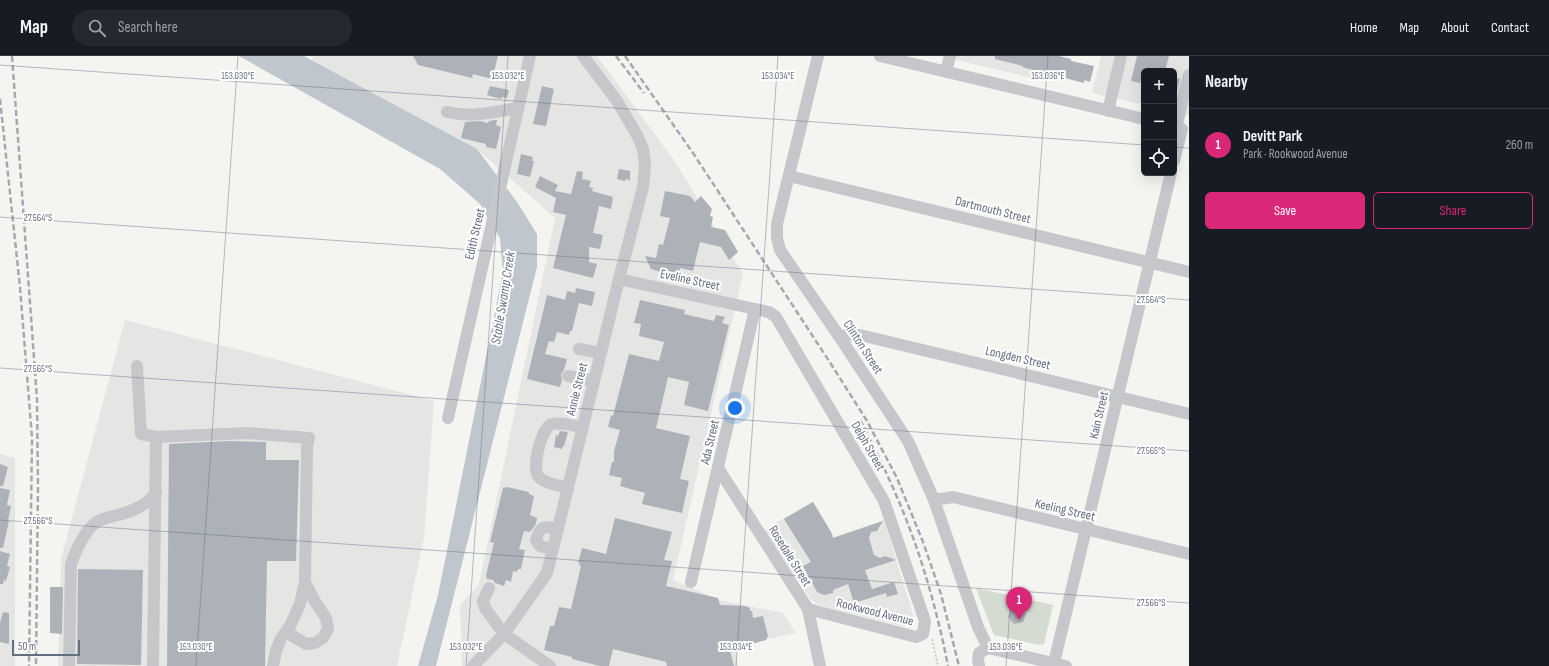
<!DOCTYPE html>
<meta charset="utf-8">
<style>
:root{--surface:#171b24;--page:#242831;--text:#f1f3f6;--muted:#9ea1a6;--line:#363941;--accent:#db2777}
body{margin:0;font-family:"Sofia Sans Condensed",sans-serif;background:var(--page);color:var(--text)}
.controls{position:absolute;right:12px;top:12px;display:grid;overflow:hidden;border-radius:6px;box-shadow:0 4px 16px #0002}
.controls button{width:36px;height:36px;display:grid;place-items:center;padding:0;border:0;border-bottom:1px solid var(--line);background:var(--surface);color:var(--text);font:20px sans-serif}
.scale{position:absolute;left:12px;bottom:10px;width:68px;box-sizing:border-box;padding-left:4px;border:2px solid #646e81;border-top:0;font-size:11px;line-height:14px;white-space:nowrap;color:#646e81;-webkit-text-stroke:3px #fff;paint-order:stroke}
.you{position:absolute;left:735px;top:352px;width:14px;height:14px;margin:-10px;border:3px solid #fff;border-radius:50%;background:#1a73e8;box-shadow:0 0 0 6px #1a73e833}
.badge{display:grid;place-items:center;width:26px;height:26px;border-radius:50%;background:var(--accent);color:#fff;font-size:13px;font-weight:700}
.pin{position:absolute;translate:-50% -33px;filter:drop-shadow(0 1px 2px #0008)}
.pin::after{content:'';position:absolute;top:21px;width:14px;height:12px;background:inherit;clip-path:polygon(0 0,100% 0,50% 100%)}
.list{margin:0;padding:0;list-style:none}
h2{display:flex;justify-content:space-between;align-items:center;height:52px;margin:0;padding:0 16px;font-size:17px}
h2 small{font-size:13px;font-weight:400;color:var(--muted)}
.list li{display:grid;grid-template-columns:26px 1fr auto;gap:12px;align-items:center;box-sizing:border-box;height:72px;padding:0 16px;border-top:1px solid var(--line)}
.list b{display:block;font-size:15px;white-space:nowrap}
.list p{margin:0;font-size:13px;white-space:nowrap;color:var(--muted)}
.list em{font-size:13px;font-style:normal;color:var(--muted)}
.actions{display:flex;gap:8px;padding:12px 16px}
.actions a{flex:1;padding:9px 0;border:1px solid var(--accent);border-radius:6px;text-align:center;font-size:14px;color:var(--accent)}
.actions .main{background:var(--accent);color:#fff}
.icon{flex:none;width:22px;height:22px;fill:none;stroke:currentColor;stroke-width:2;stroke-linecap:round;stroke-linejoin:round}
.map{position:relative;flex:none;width:1189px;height:610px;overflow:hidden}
header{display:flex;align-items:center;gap:24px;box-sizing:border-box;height:56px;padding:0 20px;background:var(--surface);border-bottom:1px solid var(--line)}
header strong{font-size:19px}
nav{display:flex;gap:22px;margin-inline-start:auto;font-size:14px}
.search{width:280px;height:36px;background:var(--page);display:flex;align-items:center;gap:10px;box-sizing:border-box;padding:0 14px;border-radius:22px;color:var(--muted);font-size:15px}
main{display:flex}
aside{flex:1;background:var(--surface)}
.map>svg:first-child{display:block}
.built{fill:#e5e5e4}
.green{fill:#d4dcd2}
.water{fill:#bfc6cd}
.building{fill:#adb2b9}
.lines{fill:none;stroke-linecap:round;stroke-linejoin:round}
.path{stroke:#bcbdc0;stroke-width:1.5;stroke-dasharray:2 2;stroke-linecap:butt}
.minor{stroke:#c5c7cb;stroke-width:12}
.rail{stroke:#a5a8af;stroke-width:2.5;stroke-dasharray:6 3;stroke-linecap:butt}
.ticks{fill:none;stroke:#646e81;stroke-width:1;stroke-opacity:0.45}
.labels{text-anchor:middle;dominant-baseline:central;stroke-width:4;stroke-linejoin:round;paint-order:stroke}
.street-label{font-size:13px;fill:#646e81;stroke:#fff}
.water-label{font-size:14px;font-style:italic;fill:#657685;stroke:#fff}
.ticks-label{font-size:10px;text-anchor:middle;fill:#646e81;stroke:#fff;stroke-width:4;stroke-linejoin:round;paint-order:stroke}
</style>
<header>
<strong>Map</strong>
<div class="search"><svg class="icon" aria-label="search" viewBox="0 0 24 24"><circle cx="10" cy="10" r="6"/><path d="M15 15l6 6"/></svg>Search here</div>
<nav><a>Home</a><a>Map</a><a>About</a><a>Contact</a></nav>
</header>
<main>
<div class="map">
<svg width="1189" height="610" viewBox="0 0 1189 610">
<rect width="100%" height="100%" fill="#f4f5f1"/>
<!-- built -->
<g class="built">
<path d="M313 0H597L674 104 743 218 673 524 719 544 783 557 796 577 735 590 738 610H462L460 549 479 528 555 162 477 93 312 4Z"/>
<path d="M940 0H1051L1045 25Z"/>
<path d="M1101 0H1189V59L1174 56V15H1144V49L1092 37Z"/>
<path d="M125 264 434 345 424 482 397 610H58L61 503Z"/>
<path d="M0 398 15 402V610H0Z"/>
<path d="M813 445 834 481 884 464 915 565 914 568 910 570H901L819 549 812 545 764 474Z"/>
</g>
<!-- green -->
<path class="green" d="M976 532 1053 549 1044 588 1039 589 994 579Z"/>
<!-- water -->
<path class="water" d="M239 0H304L477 93 517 146 537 178V211L436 610H418L438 539 503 216 500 182 480 148 440 113Z"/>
<!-- building -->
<g class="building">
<path d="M413 0H498L492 23 473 18 472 22 418 9Z"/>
<path d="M995 0H1059L1071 3V5L1094 10 1090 26 1084 24V27L1022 11 1023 10 995 3Z"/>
<path d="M1137 0H1169L1165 15H1144V21L1142 20 1140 27 1131 25Z"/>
<path d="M1174 21 1180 23 1175 44H1174Z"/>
<path d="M490 30 509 34 507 42 502 41 501 43 487 39Z"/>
<path d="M542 30 554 33 546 70 533 68Z"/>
<path d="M495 64H497L496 69 501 71 496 93 486 91V88L461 82 465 66 480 65 488 67 489 65Z"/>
<path d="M521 98 533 101 532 105H534L530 121 517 118Z"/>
<path d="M619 113 630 115V124L626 123 625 125 617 123Z"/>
<path d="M577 115 583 116 582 123 591 125 589 131 593 132 592 135 613 141 611 153 599 150 593 177 603 179 600 193 589 191V206L597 208 593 222 553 212 566 159 553 156 556 142 535 131 540 120 558 129 555 135 571 138Z"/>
<path d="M665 135 690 140 695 146 701 140 712 153 710 160 713 161 711 171 725 174 738 196 729 204 721 191 700 186 693 215 680 212 678 221 651 213 645 200 656 202 659 188 663 189 670 162 660 160Z"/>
<path d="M576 232 595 236 592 250 579 247 572 275H570L569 279 557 276 554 286 549 285 545 298 567 303 564 314 561 318 562 324 560 331 527 323 547 239 565 244 567 235 575 237Z"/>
<path d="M640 244 685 254 684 258 714 265 716 259 725 261 722 267 729 269 708 355 684 349 689 326 668 321 663 343 656 372 690 380 680 423 689 425 682 457 642 448 645 437 620 430 622 422 609 419 612 406H614V395L620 374 608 371 611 359 613 360 629 298 659 305 664 286 639 280 641 268 634 267Z"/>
<path d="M560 375 568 376 564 390H563L562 393 554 391 556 379 558 380Z"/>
<path d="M229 385 266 386V404H299L296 505H267L265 610H167L169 388Z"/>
<path d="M0 408 8 411 3 430H0Z"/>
<path d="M507 431 529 436V438L534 440 530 459 537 462 536 468 530 476 524 475 519 493 525 494 521 513H518L517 516 513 515 511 526 506 524 504 530 495 527 493 524 487 523 486 519 494 487 490 486 503 432Z"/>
<path d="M0 432 10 434 7 449 11 450 8 465H9L3 492H0Z"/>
<path d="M813 446 831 476 833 482 883 465 877 475 871 476 869 482 874 499 880 502 885 500 896 504 865 514 872 533 894 526 898 538 887 541 886 537 854 547 848 528 833 534V537L824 539 817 536 803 510 811 506 784 463Z"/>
<path d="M615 462 672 476 664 504 672 505 666 530 718 542 720 549 745 550 750 552V555H752L753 562 763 560 768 580 766 584 748 589 745 588 729 591 734 610H667L666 606 613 593 609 610H600L572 603V601L544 594 550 570H554L559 551 571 553 581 510 579 509 580 507H578L582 492 606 498Z"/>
<path d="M0 495 10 498 7 510 10 511 6 525 4 524 3 528H0Z"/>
<path d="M78 513 143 514 141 609 77 608Z"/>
<path d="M50 531H63L62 578 50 577Z"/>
<path d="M1020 551 1026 558 1023 566 1014 568 1008 561 1011 553Z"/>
<path d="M3 556 9 557V588L0 586V567Z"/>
</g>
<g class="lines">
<!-- path -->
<path class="path" d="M932 583 938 610"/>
<!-- minor -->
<g class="minor">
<path d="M818 0 777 168V182L780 194 839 280 908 385 934 444 978 571 988 592"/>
<path d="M880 0 1144 63"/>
<path d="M946 16 950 0"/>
<path d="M1108 55 1121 0"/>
<path d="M447 56C471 62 494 56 518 52"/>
<path d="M1176 71 1189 19"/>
<path d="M1174 105 1182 73"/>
<path d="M789 120 1189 216"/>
<path d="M619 223 755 253 769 256 776 261 884 445 925 565 923 578 916 581 808 553"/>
<path d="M839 280 860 279 1189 358"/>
<path d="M579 293 601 297"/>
<path d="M137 310 141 378 156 381 248 377 309 382 307 390 305 526 300 548 290 570 281 582 276 595 273 610"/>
<path d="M568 320 594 325"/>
<path d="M448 362 530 0"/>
<path d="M718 412 808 553 820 610"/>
<path d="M568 432C559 429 545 428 539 421 531 413 541 372 552 368 560 366 574 370 583 371"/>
<path d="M934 444 953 441 1189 498"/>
<path d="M553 493 540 490 536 484C540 469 544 470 558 473"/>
<path d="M691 526 755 253"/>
<path d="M489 532 483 545 485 552 504 578 550 610"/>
<path d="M286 576 306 588 315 587 323 582 328 573 326 562 314 544 305 526"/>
<path d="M988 592 1066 610"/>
<path d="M1054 607 1171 117"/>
<path d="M69 610 71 508C76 494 83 478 94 468 99 463 107 462 114 460 130 456 145 451 156 437"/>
<path d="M153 610 156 381"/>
<path d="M473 610 504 578 547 517 619 223 643 131 645 110 643 93 637 79 617 45 583 0"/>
<path d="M979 610 978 603 979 597 988 592"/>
</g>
<!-- rail -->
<g class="rail">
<path d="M12 0 37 343 38 430 36 608"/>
<path d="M616 0 644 37"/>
<path d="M625 0 693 97 831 308 867 365 897 422 923 486 941 538 959 610"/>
<path d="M0 43 20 231 32 382 29 610"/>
<path d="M860 364C867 376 873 390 879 402 912 468 934 538 948 610"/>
</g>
</g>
<!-- ticks -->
<path class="ticks" d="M0 9 1144 89M1174 91 1189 92M0 161 1189 244M0 312 1189 395M0 464 1189 547M196 610 238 0M466 610 508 0M736 610 778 0M1006 610 1048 0"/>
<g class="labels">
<!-- street labels -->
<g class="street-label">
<text transform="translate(993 154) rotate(14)">Dartmouth Street</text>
<text transform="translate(475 178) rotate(-77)">Edith Street</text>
<text transform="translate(690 224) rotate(12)">Eveline Street</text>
<text transform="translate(863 291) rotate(57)">Clinton Street</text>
<text transform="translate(1018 302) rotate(13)">Longden Street</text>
<text transform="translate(577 333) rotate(-76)">Annie Street</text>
<text transform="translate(1099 359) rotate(-77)">Kain Street</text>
<text transform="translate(710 386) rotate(-77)">Ada Street</text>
<text transform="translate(868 390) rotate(60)">Delph Street</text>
<text transform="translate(1065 454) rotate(13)">Keeling Street</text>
<text transform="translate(790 500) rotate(58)">Rosedale Street</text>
<text transform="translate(875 556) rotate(14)">Rookwood Avenue</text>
</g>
<!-- water labels -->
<g class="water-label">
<text transform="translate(503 242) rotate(-81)">Stable Swamp Creek</text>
</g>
</g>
<g class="ticks-label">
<text x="238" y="23">153.030°E</text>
<text x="508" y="23">153.032°E</text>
<text x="778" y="23">153.034°E</text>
<text x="1048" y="23">153.036°E</text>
<text x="38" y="165">27.564°S</text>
<text x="1151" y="247">27.564°S</text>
<text x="38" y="316">27.565°S</text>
<text x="1151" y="398">27.565°S</text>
<text x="38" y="468">27.566°S</text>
<text x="1151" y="550">27.566°S</text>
<text x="196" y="594">153.030°E</text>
<text x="466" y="594">153.032°E</text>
<text x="736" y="594">153.034°E</text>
<text x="1006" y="594">153.036°E</text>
</g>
</svg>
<div class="controls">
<button>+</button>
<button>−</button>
<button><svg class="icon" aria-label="locate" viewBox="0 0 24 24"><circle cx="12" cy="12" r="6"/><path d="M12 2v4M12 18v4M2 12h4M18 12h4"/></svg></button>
</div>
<div class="scale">50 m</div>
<div class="you"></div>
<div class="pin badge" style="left:1019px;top:564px">1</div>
</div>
<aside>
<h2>Nearby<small></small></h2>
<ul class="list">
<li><span class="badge">1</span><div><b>Devitt Park</b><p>Park · Rookwood Avenue</p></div><em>260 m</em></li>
</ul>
<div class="actions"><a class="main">Save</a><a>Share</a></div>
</aside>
</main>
